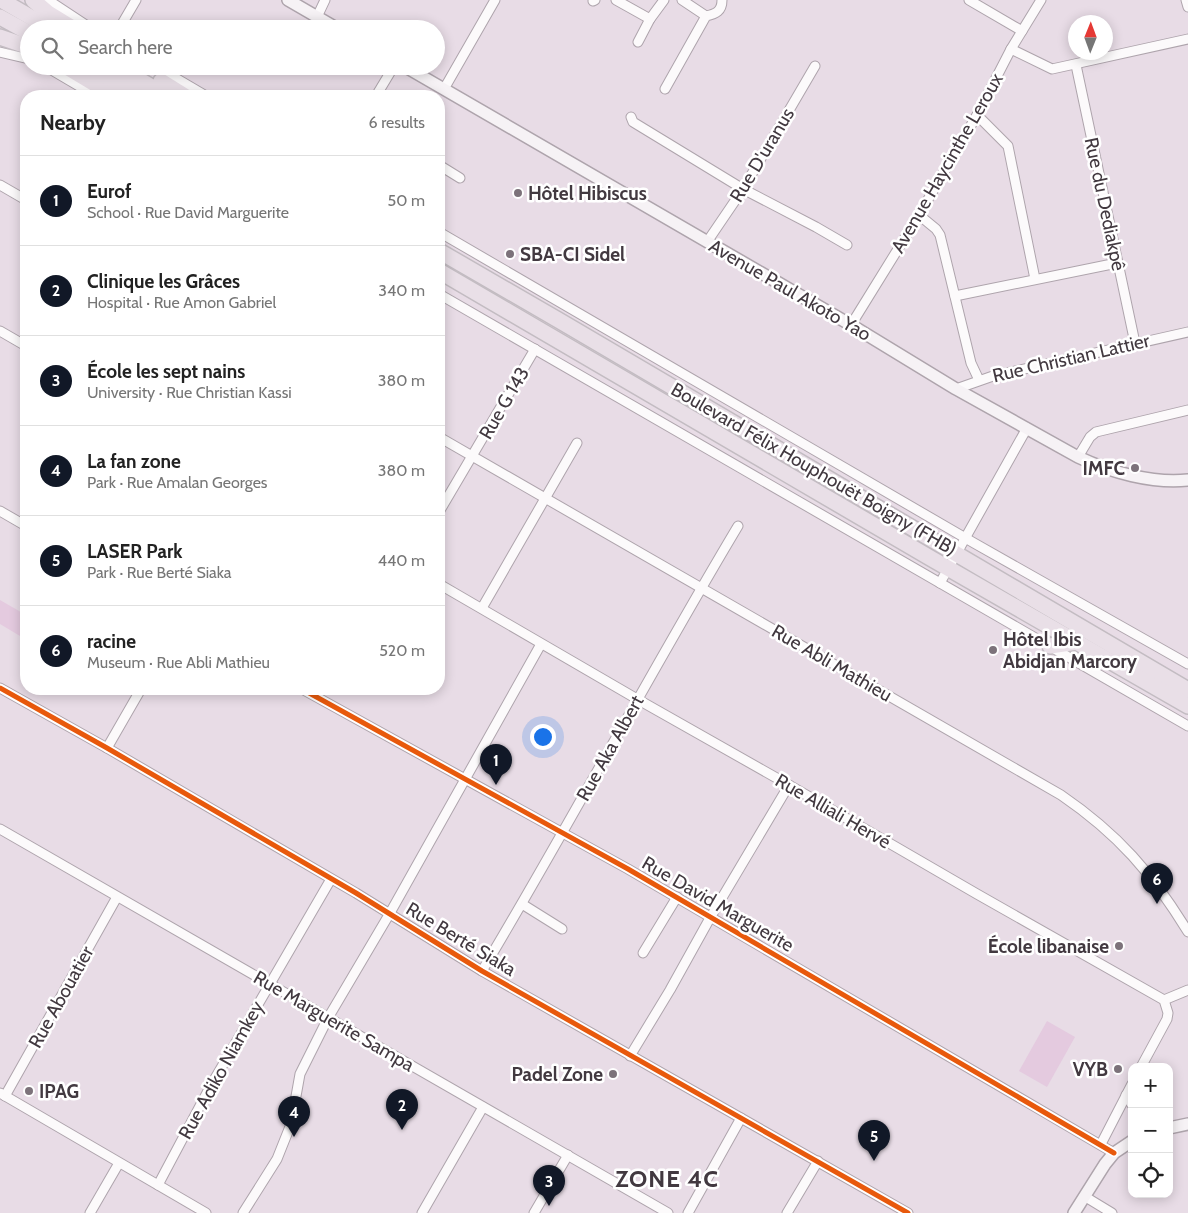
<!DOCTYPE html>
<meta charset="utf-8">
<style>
:root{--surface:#fff;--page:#f2f2f2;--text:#222;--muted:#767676;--line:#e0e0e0;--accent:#111827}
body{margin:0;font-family:Cabin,sans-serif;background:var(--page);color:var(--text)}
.controls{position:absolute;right:15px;bottom:15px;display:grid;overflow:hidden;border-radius:10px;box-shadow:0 2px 12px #0003}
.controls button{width:45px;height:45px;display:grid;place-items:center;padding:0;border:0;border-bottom:1px solid var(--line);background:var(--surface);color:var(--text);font:25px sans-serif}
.compass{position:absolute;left:1068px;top:15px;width:45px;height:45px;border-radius:50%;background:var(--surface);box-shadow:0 2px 12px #0003;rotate:1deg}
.you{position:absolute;left:542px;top:736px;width:18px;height:18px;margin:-12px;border:4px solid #fff;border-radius:50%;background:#1a73e8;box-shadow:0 0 0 8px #1a73e833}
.badge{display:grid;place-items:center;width:32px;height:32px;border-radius:50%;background:var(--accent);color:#fff;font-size:16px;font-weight:700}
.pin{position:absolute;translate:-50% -41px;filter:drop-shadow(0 1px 2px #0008)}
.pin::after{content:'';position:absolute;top:26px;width:18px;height:15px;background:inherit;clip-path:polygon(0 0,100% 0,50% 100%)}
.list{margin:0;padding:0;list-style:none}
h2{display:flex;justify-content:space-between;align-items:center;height:65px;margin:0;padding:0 20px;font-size:21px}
h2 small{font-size:16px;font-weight:400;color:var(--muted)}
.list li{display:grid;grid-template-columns:32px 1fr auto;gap:15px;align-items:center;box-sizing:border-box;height:90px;padding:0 20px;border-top:1px solid var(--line)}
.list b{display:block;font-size:19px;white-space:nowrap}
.list p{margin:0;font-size:16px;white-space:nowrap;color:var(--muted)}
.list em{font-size:16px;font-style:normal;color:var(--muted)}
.icon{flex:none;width:28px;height:28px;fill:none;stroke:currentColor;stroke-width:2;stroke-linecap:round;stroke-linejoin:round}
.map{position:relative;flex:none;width:1188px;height:1213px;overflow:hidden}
.search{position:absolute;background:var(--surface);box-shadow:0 2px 12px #0003;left:20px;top:20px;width:425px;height:55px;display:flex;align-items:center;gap:12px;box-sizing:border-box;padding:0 18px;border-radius:28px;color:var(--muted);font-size:19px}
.panel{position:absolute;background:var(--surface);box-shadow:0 2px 12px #0003;left:20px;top:90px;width:425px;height:605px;border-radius:20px}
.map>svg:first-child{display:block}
.green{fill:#e4cadf}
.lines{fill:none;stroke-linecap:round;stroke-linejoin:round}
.street-casing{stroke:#aea4ac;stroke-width:11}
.secondary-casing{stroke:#aea4ac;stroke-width:14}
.highway-casing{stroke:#c3bcc2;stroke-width:18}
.street{stroke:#fcfafb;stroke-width:9}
.secondary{stroke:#f6f2f5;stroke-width:11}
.highway{stroke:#e9dfe7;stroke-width:15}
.cycleway-casing{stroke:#fff;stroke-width:8}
.cycleway{stroke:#e8590c;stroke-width:5}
.poi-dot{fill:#7c727a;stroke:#fff;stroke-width:2}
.labels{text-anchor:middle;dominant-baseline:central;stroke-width:5;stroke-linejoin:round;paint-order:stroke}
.street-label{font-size:19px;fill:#423940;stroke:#fff}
.poi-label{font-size:19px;font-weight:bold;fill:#423940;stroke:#fff;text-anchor:start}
.district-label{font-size:24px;font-weight:bold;letter-spacing:1px;fill:#423940;stroke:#fff}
</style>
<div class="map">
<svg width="1188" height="1213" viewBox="0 0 1188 1213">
<rect width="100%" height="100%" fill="#e8dce6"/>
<!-- green -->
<g class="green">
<path d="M0 600 26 615V625L20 636 0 624Z"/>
<path d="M1047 1021 1075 1037 1047 1087 1019 1071Z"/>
</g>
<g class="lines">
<defs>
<g id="street">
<path d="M48 0 92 29"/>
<path d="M616 0 650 19"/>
<path d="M682 0 706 16"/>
<path d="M969 0 1022 31"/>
<path d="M1186 0 1188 7"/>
<path d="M593 1 595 0"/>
<path d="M317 17 325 0"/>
<path d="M119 29 136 0"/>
<path d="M638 42 650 19 664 0"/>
<path d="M1011 49 1052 69 1188 39"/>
<path d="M0 52 29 59"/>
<path d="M1076 65 1135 343"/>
<path d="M45 66 96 96"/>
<path d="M155 66 206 96"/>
<path d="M444 89 495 0"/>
<path d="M665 89 706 16C716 14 722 11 722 0"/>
<path d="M376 96 394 66"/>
<path d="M977 115 1008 146 1035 279"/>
<path d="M631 117 633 122 743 189 816 227 847 245"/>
<path d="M439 165 460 178"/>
<path d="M0 185 26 200"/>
<path d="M919 215 936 229 940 235 971 363 979 380"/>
<path d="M439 232 974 543 1188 664"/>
<path d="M707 242 743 189 815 66"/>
<path d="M439 294 1188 726"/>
<path d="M955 296 1117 263"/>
<path d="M851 325 919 215 977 115 1011 49 1041 0"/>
<path d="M0 331 26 346"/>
<path d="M956 389 993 376 1188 332"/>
<path d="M439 437 1061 795C1118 834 1152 873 1188 932"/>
<path d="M1078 457 1090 437 1096 432 1188 410"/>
<path d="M0 511 26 526"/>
<path d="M439 512 535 349"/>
<path d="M940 583 1027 428"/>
<path d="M439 584 637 699 789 785 977 894 1164 1000 1168 1013 1167 1019 1141 1067"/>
<path d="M482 608 577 443"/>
<path d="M0 688 107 748 356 893 482 971 908 1213"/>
<path d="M302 689 628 869 1114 1153"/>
<path d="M107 748 141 689"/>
<path d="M0 829 668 1213"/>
<path d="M522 904 562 929"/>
<path d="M643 953 677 897"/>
<path d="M482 971C570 824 650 673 738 526"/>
<path d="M1164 1000 1188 990"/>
<path d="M630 1056 670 990 710 918 789 785"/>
<path d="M0 1093 206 1213"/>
<path d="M1126 1095 1132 1105"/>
<path d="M5 1096 117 897"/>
<path d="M1101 1144 1132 1084"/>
<path d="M158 1185 210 1087 331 879"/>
<path d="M1084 1196 1112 1213"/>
<path d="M90 1213 119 1163"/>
<path d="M243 1213 277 1159 291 1124 300 1074 328 1018 390 913 541 644"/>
<path d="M422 1213 483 1107"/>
<path d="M534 1213 568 1155"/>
<path d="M688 1213 741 1118"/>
<path d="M787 1213 818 1161"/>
</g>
<g id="secondary">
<path d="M288 0 338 29"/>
<path d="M404 66 851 325 956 389 1078 457C1110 472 1153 484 1188 480"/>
<path d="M1169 1128 1188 1124"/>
<path d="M1074 1213 1105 1164 1114 1153 1132 1141"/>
</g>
<g id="highway">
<path d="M1 0 51 29"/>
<path d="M33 0 48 13 74 29"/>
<path d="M0 17 29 33"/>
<path d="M0 37 29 47"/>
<path d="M65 66 115 96"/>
<path d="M88 66 140 96"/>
<path d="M116 66 167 96"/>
<path d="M161 81 185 96"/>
<path d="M439 251 560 321 1188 690"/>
<path d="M439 271 932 559 1188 706"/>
<path d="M1050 646 1077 642"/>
</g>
</defs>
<!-- street casing -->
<use href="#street" class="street-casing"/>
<!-- secondary casing -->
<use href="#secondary" class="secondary-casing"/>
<!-- highway casing -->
<use href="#highway" class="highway-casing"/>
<!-- street -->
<use href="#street" class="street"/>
<!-- secondary -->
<use href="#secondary" class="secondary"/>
<!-- highway -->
<use href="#highway" class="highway"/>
<defs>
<g id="cycleway">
<path d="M0 688 107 748 356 893 482 971 908 1213"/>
<path d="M302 689 628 869 1114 1153"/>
</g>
</defs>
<!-- cycleway casing -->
<use href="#cycleway" class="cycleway-casing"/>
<!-- cycleway -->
<use href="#cycleway" class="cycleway"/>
</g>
<!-- markers -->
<g class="poi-dot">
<circle cx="518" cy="193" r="5"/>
<circle cx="510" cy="254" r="5"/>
<circle cx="1135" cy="468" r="5"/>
<circle cx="993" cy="650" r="5"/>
<circle cx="1119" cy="946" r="5"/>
<circle cx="1118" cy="1069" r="5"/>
<circle cx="613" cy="1074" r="5"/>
<circle cx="29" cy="1091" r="5"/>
</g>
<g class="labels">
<!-- street labels -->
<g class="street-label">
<text transform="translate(762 155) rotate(-59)">Rue D'uranus</text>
<text transform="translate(947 163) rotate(-60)">Avenue Haycinthe Leroux</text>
<text transform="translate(1105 204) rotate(78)">Rue du Dediakpê</text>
<text transform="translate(790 290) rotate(30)">Avenue Paul Akoto Yao</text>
<text transform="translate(1071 358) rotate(-13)">Rue Christian Lattier</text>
<text transform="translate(504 403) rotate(-60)">Rue G 143</text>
<text transform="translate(814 469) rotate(30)">Boulevard Félix Houphouët Boigny (FHB)</text>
<text transform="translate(832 663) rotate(30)">Rue Abli Mathieu</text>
<text transform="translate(610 748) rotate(-61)">Rue Aka Albert</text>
<text transform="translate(833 811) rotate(30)">Rue Alliali Hervé</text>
<text transform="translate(718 904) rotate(30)">Rue David Marguerite</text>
<text transform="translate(461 939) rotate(31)">Rue Berté Siaka</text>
<text transform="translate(61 997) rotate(-61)">Rue Abouatier</text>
<text transform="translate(334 1021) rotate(30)">Rue Marguerite Sampa</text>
<text transform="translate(221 1070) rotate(-61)">Rue Adiko Niamkey</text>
</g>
<!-- poi labels -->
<g class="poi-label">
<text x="528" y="193">Hôtel Hibiscus</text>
<text x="520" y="254">SBA-CI Sidel</text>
<text x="1125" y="468" text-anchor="end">IMFC</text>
<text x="1003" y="639">Hôtel Ibis<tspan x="1003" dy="22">Abidjan Marcory</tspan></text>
<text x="1109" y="946" text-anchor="end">École libanaise</text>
<text x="1108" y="1069" text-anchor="end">VYB</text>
<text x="603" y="1074" text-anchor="end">Padel Zone</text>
<text x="39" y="1091">IPAG</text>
</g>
<!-- district labels -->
<g class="district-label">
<text x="667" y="1178">ZONE 4C</text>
</g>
</g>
</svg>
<div class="controls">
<button>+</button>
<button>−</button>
<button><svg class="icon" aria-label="locate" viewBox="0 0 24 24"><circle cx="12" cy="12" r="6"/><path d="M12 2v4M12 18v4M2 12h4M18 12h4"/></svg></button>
</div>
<svg class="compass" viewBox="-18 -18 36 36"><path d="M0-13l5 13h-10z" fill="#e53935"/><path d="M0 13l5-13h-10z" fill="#767676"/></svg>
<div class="you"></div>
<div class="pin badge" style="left:496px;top:785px">1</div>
<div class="pin badge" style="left:402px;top:1130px">2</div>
<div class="pin badge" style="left:549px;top:1206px">3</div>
<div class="pin badge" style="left:294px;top:1137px">4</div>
<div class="pin badge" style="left:874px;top:1161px">5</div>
<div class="pin badge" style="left:1157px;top:904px">6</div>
<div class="search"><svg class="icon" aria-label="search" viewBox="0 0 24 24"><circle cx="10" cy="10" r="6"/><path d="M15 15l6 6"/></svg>Search here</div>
<section class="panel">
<h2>Nearby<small>6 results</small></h2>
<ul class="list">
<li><span class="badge">1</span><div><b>Eurof</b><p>School · Rue David Marguerite</p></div><em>50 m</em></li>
<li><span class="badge">2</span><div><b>Clinique les Grâces</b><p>Hospital · Rue Amon Gabriel</p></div><em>340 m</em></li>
<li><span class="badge">3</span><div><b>École les sept nains</b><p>University · Rue Christian Kassi</p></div><em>380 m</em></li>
<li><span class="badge">4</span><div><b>La fan zone</b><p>Park · Rue Amalan Georges</p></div><em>380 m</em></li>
<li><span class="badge">5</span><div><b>LASER Park</b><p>Park · Rue Berté Siaka</p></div><em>440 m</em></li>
<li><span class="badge">6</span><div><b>racine</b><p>Museum · Rue Abli Mathieu</p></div><em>520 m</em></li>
</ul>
</section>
</div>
